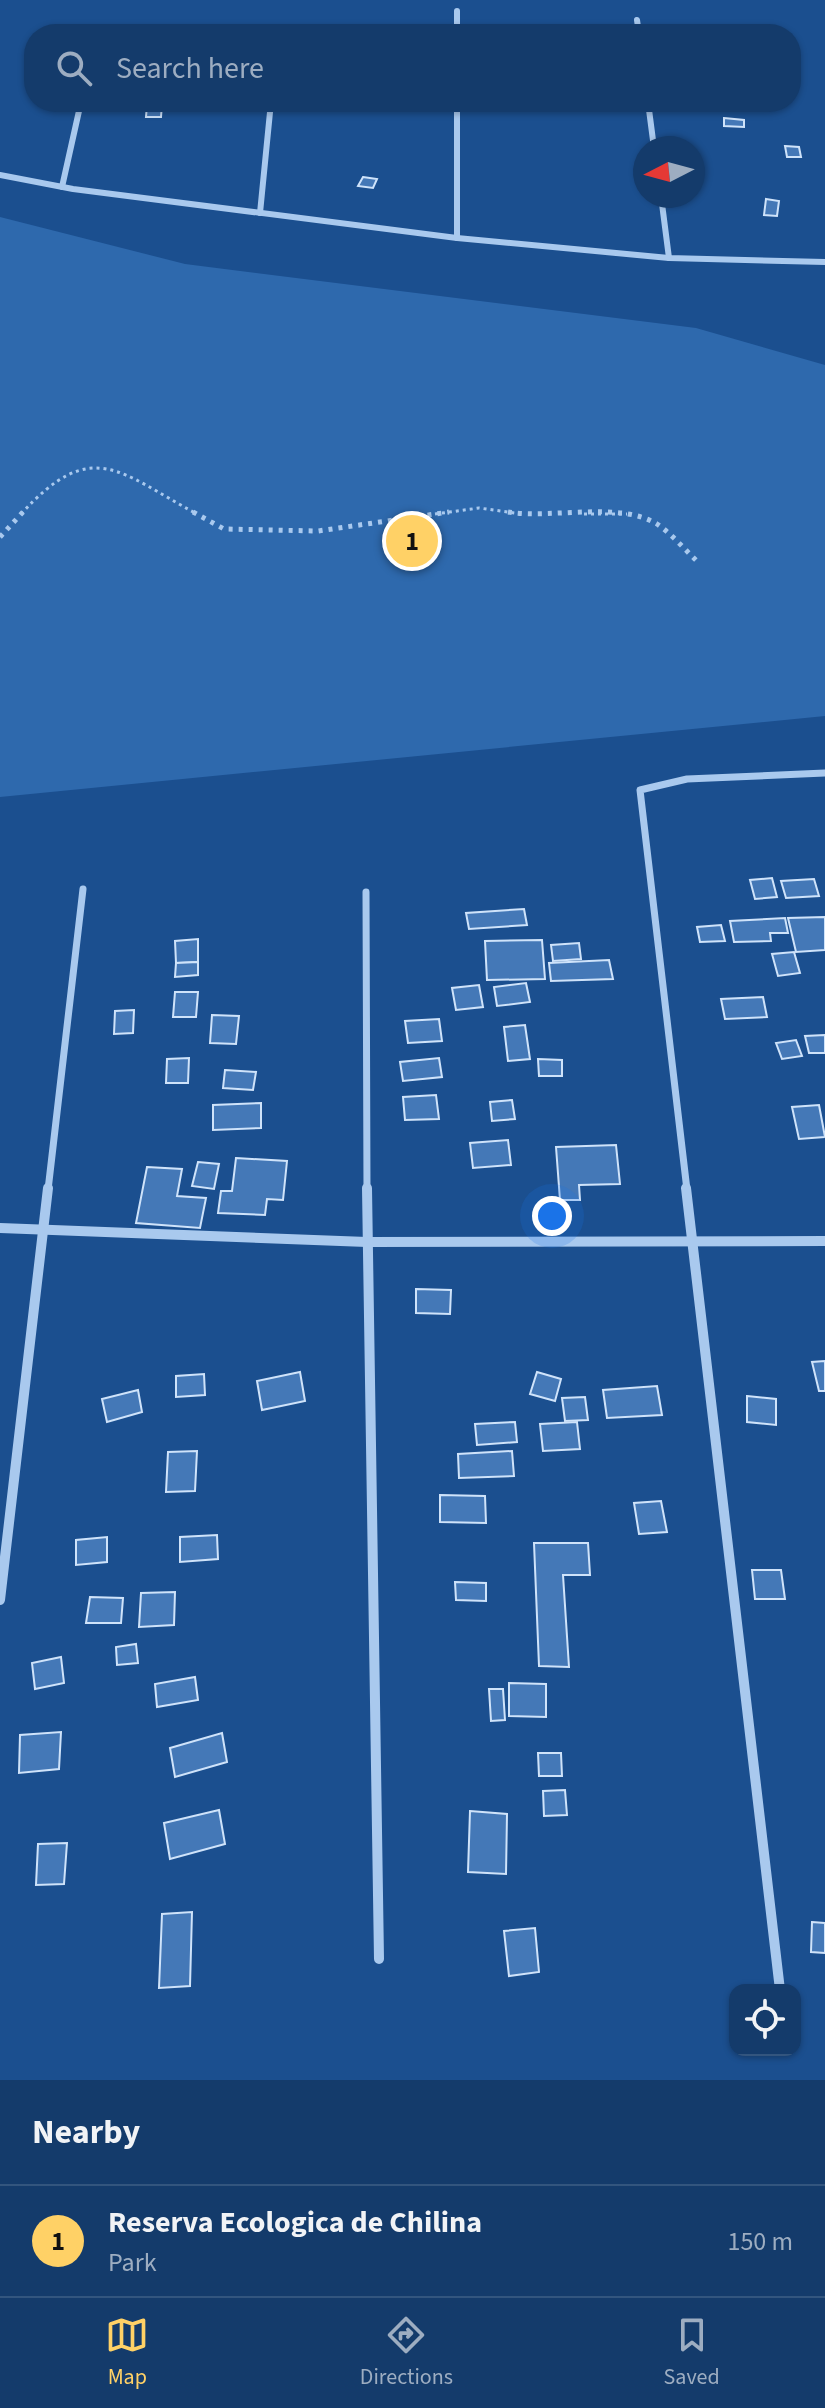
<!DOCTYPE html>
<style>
:root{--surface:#143b6b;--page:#214673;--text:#f1f3f6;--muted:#9dadc1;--line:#33557e;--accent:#ffd166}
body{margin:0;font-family:"Source Sans 3",sans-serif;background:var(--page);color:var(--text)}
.controls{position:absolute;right:24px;bottom:24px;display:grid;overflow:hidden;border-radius:16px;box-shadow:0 2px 6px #0004}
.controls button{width:72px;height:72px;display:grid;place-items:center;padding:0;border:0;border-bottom:2px solid var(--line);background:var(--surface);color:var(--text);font:40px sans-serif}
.compass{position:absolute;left:633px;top:136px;width:72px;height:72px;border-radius:50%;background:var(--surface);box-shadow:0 2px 6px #0004;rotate:264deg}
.you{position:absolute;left:552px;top:1216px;width:28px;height:28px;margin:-20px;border:6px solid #fff;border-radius:50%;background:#1a73e8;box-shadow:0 0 0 12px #1a73e833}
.badge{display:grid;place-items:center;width:52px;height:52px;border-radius:50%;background:var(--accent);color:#111;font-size:26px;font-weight:700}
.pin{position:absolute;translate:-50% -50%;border:4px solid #fff;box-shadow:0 2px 8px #0006}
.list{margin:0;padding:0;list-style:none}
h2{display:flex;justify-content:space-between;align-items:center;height:104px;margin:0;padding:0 32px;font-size:34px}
h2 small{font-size:26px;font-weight:400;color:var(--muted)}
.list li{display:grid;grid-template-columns:52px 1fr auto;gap:24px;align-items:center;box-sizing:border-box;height:112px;padding:0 32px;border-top:2px solid var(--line)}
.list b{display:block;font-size:30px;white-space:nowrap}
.list p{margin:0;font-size:26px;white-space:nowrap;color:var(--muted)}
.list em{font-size:26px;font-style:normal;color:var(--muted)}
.icon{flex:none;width:44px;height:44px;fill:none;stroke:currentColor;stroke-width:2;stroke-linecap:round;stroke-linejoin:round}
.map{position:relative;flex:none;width:825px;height:2080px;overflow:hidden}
.search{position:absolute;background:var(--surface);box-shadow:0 2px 6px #0004;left:24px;right:24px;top:24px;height:88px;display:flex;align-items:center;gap:20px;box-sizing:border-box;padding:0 28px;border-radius:32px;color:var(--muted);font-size:30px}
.sheet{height:216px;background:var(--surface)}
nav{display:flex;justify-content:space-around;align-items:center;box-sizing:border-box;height:112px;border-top:2px solid var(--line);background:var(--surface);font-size:22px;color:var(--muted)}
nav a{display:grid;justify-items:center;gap:4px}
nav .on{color:var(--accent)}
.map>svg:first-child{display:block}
.green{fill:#2e69ad}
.building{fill:#4478b7;stroke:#cfe3fa;stroke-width:2}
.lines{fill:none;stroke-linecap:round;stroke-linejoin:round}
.path-far1{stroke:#a9c9ee;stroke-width:3;stroke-dasharray:3 4;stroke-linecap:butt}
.path{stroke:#a9c9ee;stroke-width:5;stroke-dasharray:4 6;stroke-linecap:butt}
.minor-far2{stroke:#a9c9ee;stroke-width:6}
.minor-far1{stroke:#a9c9ee;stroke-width:7}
.minor{stroke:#a9c9ee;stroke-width:10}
</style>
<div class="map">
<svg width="825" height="2080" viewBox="0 0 825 2080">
<rect width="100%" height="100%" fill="#1b4f8f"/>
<!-- green -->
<path class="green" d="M0 217 185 264 696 328 825 365V716L0 797Z"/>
<!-- building -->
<g class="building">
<path d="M162 104 161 117H146L147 105Z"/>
<path d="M724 118 744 120V127L724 126Z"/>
<path d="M785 146 799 147 801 157H787Z"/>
<path d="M363 177 377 179 373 188 358 186Z"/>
<path d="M766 199 779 201 777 216 764 215Z"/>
<path d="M772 878 777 897 755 899 750 880Z"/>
<path d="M814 879 819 896 786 898 781 881Z"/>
<path d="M524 909 527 925 469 929 466 913Z"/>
<path d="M825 917V950L796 952 788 918Z"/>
<path d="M785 918 788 933H770L771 941 734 942 730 921Z"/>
<path d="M721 925 725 941 700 942 697 927Z"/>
<path d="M198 939V962L176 963 175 941Z"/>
<path d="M542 940 545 979 487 980 485 941Z"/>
<path d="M579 943 581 959 553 961 551 945Z"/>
<path d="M794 952 800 973 778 976 772 954Z"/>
<path d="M609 960 613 979 551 981 549 963Z"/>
<path d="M198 962V975L175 977 176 963Z"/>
<path d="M526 983 530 1002 497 1006 494 987Z"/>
<path d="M479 985 483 1007 456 1010 452 988Z"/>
<path d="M175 992H198L196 1017H173Z"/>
<path d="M763 997 767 1017 725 1019 721 999Z"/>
<path d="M134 1010 133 1033 114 1034 115 1011Z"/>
<path d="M212 1015 239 1016 236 1044 210 1043Z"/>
<path d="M439 1019 442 1041 408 1043 405 1021Z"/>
<path d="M525 1025 530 1059 508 1061 504 1027Z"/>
<path d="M825 1035V1053H809L805 1036Z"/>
<path d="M796 1040 802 1056 782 1059 776 1043Z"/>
<path d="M189 1058 188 1083H166L167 1059Z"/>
<path d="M439 1058 442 1077 403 1081 400 1062Z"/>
<path d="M538 1059 562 1060V1076H539Z"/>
<path d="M225 1070 256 1072 253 1090 223 1088Z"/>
<path d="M436 1095 439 1119 405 1120 403 1097Z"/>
<path d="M512 1100 515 1119 492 1121 490 1102Z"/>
<path d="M261 1103V1128L213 1130V1105Z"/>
<path d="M819 1105 825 1137 799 1139 792 1107Z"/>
<path d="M508 1140 511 1165 473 1168 470 1143Z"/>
<path d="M616 1145 620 1184 579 1185 580 1200H560L556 1147Z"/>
<path d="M236 1158 287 1161 283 1200 267 1199 265 1215 218 1213 221 1191H232Z"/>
<path d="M198 1162 219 1164 214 1189 192 1186Z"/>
<path d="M147 1167 182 1169 177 1196 206 1198 200 1228 136 1223Z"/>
<path d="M416 1289 451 1290 450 1314 416 1313Z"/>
<path d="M825 1361V1391H819L812 1362Z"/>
<path d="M300 1372 305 1401 262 1410 257 1381Z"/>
<path d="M537 1372 561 1379 555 1401 530 1394Z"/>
<path d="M204 1374 205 1395 176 1397V1376Z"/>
<path d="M657 1386 662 1415 607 1418 603 1390Z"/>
<path d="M138 1390 142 1412 107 1422 102 1399Z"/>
<path d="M747 1396 776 1399V1425L747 1422Z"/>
<path d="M585 1397 588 1420 565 1421 562 1398Z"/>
<path d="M515 1422 517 1442 477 1445 475 1424Z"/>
<path d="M577 1422 580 1449 543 1451 540 1424Z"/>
<path d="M197 1451 195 1491 166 1492 168 1452Z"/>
<path d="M512 1451 514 1476 459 1478 458 1454Z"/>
<path d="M440 1495 485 1496 486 1523 440 1522Z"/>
<path d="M661 1501 667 1532 639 1534 634 1503Z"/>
<path d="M217 1535 218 1559 180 1562V1537Z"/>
<path d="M107 1537V1562L76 1565V1540Z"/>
<path d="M534 1543H588L590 1575H563L569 1667 539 1666Z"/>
<path d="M752 1570H781L785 1599H755Z"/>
<path d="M455 1582 486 1583V1601L456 1600Z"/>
<path d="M175 1592 174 1625 139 1627 141 1593Z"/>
<path d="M90 1597 123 1598 121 1623H86Z"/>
<path d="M136 1644 138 1663 117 1665 116 1647Z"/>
<path d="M61 1657 64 1683 35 1689 32 1663Z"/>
<path d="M195 1677 198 1700 157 1707 155 1684Z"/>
<path d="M509 1683 546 1684V1717L509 1716Z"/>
<path d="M489 1689H503L505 1720 491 1721Z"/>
<path d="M61 1732 59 1769 19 1773 20 1735Z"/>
<path d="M222 1733 227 1762 175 1777 170 1748Z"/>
<path d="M538 1753H561L562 1776H539Z"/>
<path d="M565 1790 567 1815 544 1816 543 1791Z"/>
<path d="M219 1810 225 1844 170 1859 164 1823Z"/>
<path d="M470 1811 507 1814 506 1874 468 1872Z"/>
<path d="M67 1843 64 1884 36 1885 38 1844Z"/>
<path d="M192 1912 190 1986 159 1988 162 1914Z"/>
<path d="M812 1922 825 1923V1953L811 1952Z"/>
<path d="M535 1928 539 1972 509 1976 504 1931Z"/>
</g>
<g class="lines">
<!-- path-far1 -->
<g class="path-far1">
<path d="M21 514C92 436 119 472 197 514"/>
<path d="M435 514 479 508 522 514"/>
<path d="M584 514H627"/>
</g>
<!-- path -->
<g class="path">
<path d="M193 512 224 529 318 531 449 512"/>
<path d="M508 512C552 519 620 501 657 524 672 534 686 551 699 563"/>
<path d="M0 537 23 512"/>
</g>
<!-- minor-far2 -->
<g class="minor-far2">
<path d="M457 11V34"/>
<path d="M637 20 639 34"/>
<path d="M457 102V238"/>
<path d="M648 102 654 148"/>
<path d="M0 175 73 189 457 238 669 258 825 262"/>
<path d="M62 187 81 102"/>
<path d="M661 196 669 258"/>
<path d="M260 213 271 102"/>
</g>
<!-- minor-far1 -->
<g class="minor-far1">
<path d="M366 892 367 1190"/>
<path d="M48 1190 83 889"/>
<path d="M687 1190 640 790 687 779 825 773"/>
</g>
<!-- minor -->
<g class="minor">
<path d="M367 1188 379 1959"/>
<path d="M686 1188 780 1990"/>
<path d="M0 1228 367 1242 825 1241"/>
<path d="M0 1600 48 1188"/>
</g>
</g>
</svg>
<div class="controls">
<button><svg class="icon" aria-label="locate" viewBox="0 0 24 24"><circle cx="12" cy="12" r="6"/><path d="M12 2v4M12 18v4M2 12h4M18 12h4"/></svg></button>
</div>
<svg class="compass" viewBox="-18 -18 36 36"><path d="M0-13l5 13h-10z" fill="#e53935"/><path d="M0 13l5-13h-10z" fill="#9dadc1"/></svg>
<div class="you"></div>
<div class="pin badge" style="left:412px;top:541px">1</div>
<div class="search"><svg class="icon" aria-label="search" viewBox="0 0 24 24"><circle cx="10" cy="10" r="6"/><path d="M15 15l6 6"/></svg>Search here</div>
</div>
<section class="sheet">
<h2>Nearby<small></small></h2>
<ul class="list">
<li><span class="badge">1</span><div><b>Reserva Ecologica de Chilina</b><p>Park</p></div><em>150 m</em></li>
</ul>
</section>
<nav>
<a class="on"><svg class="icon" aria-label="map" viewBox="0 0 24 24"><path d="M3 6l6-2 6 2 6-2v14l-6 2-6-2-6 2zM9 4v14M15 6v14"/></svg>Map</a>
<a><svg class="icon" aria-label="directions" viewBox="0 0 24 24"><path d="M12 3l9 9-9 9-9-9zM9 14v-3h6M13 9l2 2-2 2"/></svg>Directions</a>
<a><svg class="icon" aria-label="saved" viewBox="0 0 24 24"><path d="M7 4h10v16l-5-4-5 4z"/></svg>Saved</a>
</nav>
